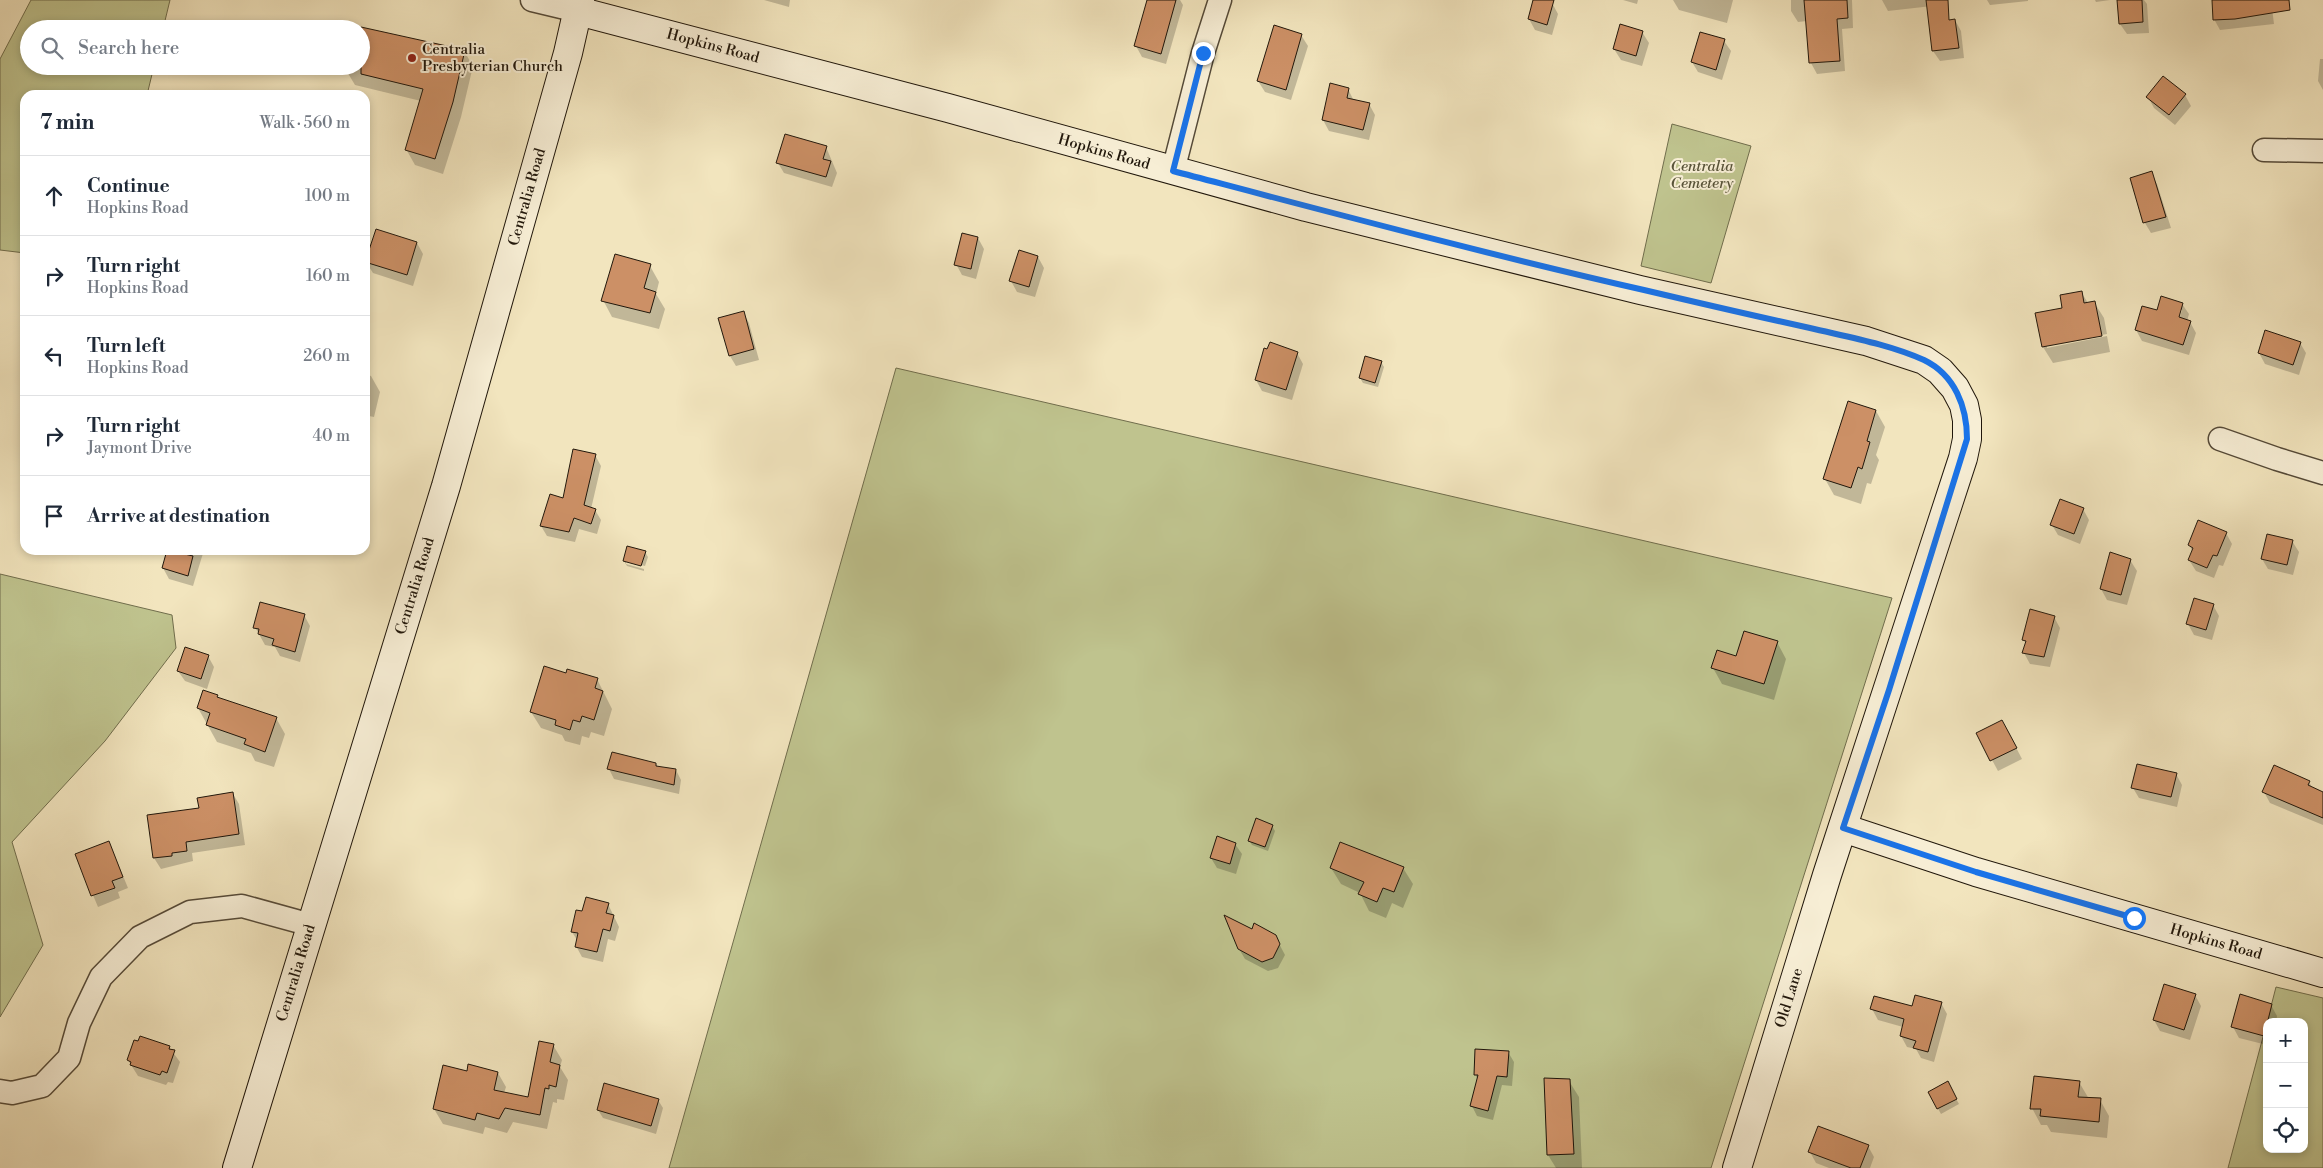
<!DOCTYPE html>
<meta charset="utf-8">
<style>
:root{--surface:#fff;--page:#f2f2f3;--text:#1f2937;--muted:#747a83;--line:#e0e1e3}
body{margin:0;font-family:"Libre Bodoni",serif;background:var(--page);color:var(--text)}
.controls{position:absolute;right:15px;bottom:15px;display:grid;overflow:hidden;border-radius:10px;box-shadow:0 2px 8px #0003}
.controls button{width:45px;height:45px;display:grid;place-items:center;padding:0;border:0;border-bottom:1px solid var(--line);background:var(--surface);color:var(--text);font:25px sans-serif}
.stop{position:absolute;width:15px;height:15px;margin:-11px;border:4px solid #1a73e8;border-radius:50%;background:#fff}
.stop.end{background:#1a73e8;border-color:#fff;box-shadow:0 1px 5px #0008}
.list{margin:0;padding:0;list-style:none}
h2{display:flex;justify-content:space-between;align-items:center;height:65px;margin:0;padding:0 20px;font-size:21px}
h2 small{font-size:16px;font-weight:400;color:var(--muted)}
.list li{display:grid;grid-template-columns:32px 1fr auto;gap:15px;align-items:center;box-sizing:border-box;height:80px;padding:0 20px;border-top:1px solid var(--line)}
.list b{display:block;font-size:19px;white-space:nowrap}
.list p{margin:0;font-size:16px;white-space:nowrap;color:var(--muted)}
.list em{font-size:16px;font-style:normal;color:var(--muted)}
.icon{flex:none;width:28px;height:28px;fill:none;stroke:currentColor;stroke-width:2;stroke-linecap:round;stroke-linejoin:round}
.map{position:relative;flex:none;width:2323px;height:1168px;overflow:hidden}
.search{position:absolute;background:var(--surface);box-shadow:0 2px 8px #0003;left:20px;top:20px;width:350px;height:55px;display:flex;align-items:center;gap:12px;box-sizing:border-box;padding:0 18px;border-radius:28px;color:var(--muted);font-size:19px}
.panel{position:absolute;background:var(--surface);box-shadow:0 2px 8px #0003;left:20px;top:90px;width:350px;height:465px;border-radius:15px}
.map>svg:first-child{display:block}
.green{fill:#bfc38e;stroke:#706d4c}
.shadow{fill:#0003;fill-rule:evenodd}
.building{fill:#cc9066;stroke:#21170b}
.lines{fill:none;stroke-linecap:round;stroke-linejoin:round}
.minor-casing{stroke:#554a38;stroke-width:25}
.secondary-casing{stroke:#21170b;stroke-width:30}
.minor{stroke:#f7eed5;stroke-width:22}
.secondary{stroke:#f7eed5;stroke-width:28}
.route{stroke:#1a73e8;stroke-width:6}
.poi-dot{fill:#8f2418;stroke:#f7eed5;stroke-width:2}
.labels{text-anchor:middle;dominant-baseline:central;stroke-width:4;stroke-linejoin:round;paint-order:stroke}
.street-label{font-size:15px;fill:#21170b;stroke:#f7eed5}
.poi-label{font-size:15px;fill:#21170b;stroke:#f7eed5;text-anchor:start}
.park-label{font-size:15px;font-style:italic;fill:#585339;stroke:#f7eed5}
</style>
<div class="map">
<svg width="2323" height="1168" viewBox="0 0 2323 1168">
<rect width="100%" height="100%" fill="#f2e5be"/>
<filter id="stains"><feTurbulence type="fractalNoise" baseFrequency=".004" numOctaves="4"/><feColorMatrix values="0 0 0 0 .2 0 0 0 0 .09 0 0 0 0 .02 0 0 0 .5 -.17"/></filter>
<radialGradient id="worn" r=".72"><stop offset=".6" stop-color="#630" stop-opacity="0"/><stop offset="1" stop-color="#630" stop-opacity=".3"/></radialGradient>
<!-- green -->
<g class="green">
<path d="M31 0H170L163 29H29V66H154L147 95H25V253L0 250V59Z"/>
<path d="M1672 124 1751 146 1711 283 1641 266Z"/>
<path d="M896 368 1892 598 1711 1168H669Z"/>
<path d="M0 574 172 615 176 648 105 741 12 842 43 945 0 1017Z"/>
<path d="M2276 987 2323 998V1168H2228L2267 1022V1149H2304V1022H2267Z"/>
</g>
<!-- shadow -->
<g class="shadow">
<path d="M764 0H790L789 7Z"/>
<path d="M1149 0H1180L1183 5 1166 64 1142 57 1136 46Z"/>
<path d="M1534 0 1552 3 1558 14 1552 35 1535 30 1529 19Z"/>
<path d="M1623 0H1638L1637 4Z"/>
<path d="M1673 0H1733L1727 23 1679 10Z"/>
<path d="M1791 0H1852L1853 28 1842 29 1845 71 1817 74 1811 63 1807 21 1798 22 1791 11Z"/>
<path d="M1882 0H1941V5L1888 11Z"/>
<path d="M1987 0H2028V1L1990 5Z"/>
<path d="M2095 0H2110L2096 2Z"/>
<path d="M2119 0H2144L2147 4 2149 33 2127 34 2120 24Z"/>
<path d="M2213 0H2271L2274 24 2220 30 2214 19Z"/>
<path d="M1955 20 1961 31 1964 58 1940 61 1933 51Z"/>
<path d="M356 27 464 51 473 66 461 117 443 174 415 165 406 149 421 101 355 85 346 70 347 66H361V29H356Z"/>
<path d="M1642 32 1649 43 1642 66 1621 60 1614 49Z"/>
<path d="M1301 35 1308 46 1291 100 1265 92 1258 81Z"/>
<path d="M1724 41 1731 51 1722 80 1698 72 1692 62Z"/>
<path d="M2320 59H2323V90L2318 81Z"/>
<path d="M2164 78 2185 95 2191 106 2175 125 2154 108 2148 97Z"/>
<path d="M1348 89 1354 101 1369 104 1375 115 1369 140 1329 131 1323 120Z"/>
<path d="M826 147 837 173 832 187 784 173 778 163Z"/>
<path d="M2151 173 2157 184 2171 228 2151 233 2145 223Z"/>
<path d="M377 231 417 243 423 254 413 286 373 273 366 262Z"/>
<path d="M978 238 984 249 976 279 962 275 956 264Z"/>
<path d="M1038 257 1044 268 1035 297 1017 292 1011 281Z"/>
<path d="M650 266 659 282 656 294 665 309 659 329 612 317 603 300Z"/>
<path d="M2081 292 2088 303 2094 302 2104 318 2107 334 2047 345V348L2107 336 2110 352 2053 363 2043 347 2037 314 2064 309Z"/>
<path d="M2182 304 2189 314 2187 321 2190 322 2196 333 2189 355 2142 341 2136 330 2157 312ZM2180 310H2182L2178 323Z"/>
<path d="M743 312 749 323 759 360 736 366 730 356Z"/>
<path d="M2300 343 2306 353 2299 375 2265 364 2259 353Z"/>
<path d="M1265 350 1297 353 1303 364 1292 400 1262 391 1256 380Z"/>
<path d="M1381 362 1384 367 1378 387 1363 383 1360 378Z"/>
<path d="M365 374 371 376 380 392 374 417 369 416 365 432Z"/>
<path d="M1876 411 1885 427 1876 455 1879 460 1871 484 1867 483 1861 504 1834 495 1825 479Z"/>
<path d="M595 455 601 466 591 509 595 510 601 520 597 534 579 529 575 542 547 536 541 526 564 500Z"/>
<path d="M2083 509 2089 520 2080 544 2058 535 2052 525Z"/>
<path d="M2226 533 2232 544 2223 566 2219 565 2214 578 2196 571 2189 560 2193 552 2189 545Z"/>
<path d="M2292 541 2299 552 2293 575 2268 569 2262 559Z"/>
<path d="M168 550H204L193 586 169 579 163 568Z"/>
<path d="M645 552 648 557 645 566 626 561V564L644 569V571L627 566 624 561Z"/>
<path d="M2130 560 2137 571 2127 605 2107 600 2101 589Z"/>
<path d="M2213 605 2219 616 2212 640 2194 635 2188 624Z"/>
<path d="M304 615 310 626 300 662 280 656 275 647 265 645 255 627Z"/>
<path d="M2054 617 2060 628 2050 667 2030 664 2024 653 2026 644 2024 640Z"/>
<path d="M1777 642 1786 659 1774 700 1722 684 1713 668Z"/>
<path d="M208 656 214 667 207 689 185 681 178 671Z"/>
<path d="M567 675 597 679 612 709 604 736 591 732 589 738 582 736 580 745 565 741 562 735 541 728 531 712Z"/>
<path d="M217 696 219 699 276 718 285 734 274 767 255 761 251 753 217 742 198 708Z"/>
<path d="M2008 732 2022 759 1998 771 1978 734Z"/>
<path d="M656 764 658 767 676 770 681 780 679 794 614 779 609 769Z"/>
<path d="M2176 774 2182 785 2177 807 2139 798 2133 788Z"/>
<path d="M2309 782 2313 789 2323 793V825L2270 803 2264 792Z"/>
<path d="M233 794 239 804 245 845 192 853 193 861 161 869 154 858 149 816 200 809Z"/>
<path d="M1272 826 1275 831 1268 851 1252 845 1249 840Z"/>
<path d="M109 842 128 888 118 892 120 898 98 907 76 855Z"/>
<path d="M1235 844 1242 854 1236 874 1217 868 1211 858Z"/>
<path d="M1331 868H1403L1413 884 1403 908 1392 903 1386 918 1369 911 1360 893 1341 884Z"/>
<path d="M608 904 619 927 615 941 608 939 603 962 582 957 576 946 577 940 572 932Z"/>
<path d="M1275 936 1285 955 1278 968 1268 971 1245 959 1239 949Z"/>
<path d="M2195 995 2201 1006 2190 1040 2160 1031 2154 1020Z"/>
<path d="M1941 1003 1947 1014 1934 1062 1921 1058 1916 1049 1907 1047 1901 1036 1903 1027 1878 1020 1872 1009 1913 1007Z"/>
<path d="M2271 1005 2277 1016 2276 1022H2267V1045L2239 1038 2233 1027Z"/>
<path d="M553 1045 562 1060 560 1067 568 1080 564 1100 557 1099V1103L553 1102 547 1129 513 1122 507 1133 485 1127 483 1134 443 1124 434 1109 468 1073H498L506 1087 504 1093 529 1098Z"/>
<path d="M169 1047 180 1062 173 1083 168 1082 166 1085 138 1076 128 1060Z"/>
<path d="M1508 1052 1514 1062 1512 1086 1502 1085 1493 1120 1477 1116 1472 1106 1478 1080 1475 1074Z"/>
<path d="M1569 1081 1579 1097 1582 1168H1556L1548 1155Z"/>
<path d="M2079 1082 2089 1099 2100 1100 2109 1116 2107 1138 2051 1132 2047 1125H2041L2032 1108Z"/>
<path d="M1947 1083 1959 1104 1941 1114 1929 1093Z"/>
<path d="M658 1100 663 1108 656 1134 603 1118 598 1110Z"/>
<path d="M1868 1146 1874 1157 1870 1168H1829L1816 1163 1810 1152Z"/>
</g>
<!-- building -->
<g class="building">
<path d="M1147 0H1176L1161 54 1134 46Z"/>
<path d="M1533 0H1554L1547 25 1528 19Z"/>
<path d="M1804 0H1847L1848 18 1837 19 1840 61 1809 63Z"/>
<path d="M1926 0H1948L1949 20 1955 19 1959 48 1932 51Z"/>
<path d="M2117 0H2142L2143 22 2119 24Z"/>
<path d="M2212 0H2289L2290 10 2235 19 2213 20Z"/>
<path d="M1620 24 1643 31 1636 56 1613 49Z"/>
<path d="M1274 25 1302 34 1286 90 1257 81Z"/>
<path d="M361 27 465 50 453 102 435 159 405 150 423 89 361 74Z"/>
<path d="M1700 32 1725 39 1716 70 1691 62Z"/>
<path d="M2163 76 2186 94 2169 115 2146 97Z"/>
<path d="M1330 83 1349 88 1347 98 1370 103 1363 130 1322 120Z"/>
<path d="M785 134 827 146 823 159 831 161 826 177 776 163Z"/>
<path d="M2152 171 2166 217 2143 223 2130 178Z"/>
<path d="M376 229 417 242 407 275 365 262Z"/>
<path d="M962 233 978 237 971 269 954 265Z"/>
<path d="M1019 250 1038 256 1029 287 1009 281Z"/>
<path d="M615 254 651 264 644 288 656 292 650 313 601 301Z"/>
<path d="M2082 291 2084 303 2095 301 2102 336 2042 347 2035 313 2062 308 2060 295Z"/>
<path d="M2161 296 2183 303 2179 317 2191 321 2183 345 2135 330 2142 306 2157 310Z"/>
<path d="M744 311 754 349 729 356 718 318Z"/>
<path d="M2265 330 2301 342 2293 365 2258 353Z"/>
<path d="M1270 342 1298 352 1286 390 1255 380 1264 348 1267 349Z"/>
<path d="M1365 356 1382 361 1375 383 1359 378Z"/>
<path d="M1848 401 1876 410 1867 441 1870 442 1862 469 1858 467 1851 488 1823 479Z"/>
<path d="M573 449 596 454 584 505 596 509 591 524 574 518 569 532 540 526 550 494 563 498Z"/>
<path d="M2060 499 2084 508 2074 534 2050 525Z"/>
<path d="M2198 520 2227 532 2217 556 2213 555 2207 568 2188 560 2193 548 2188 545Z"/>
<path d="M2267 534 2293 540 2287 565 2261 559Z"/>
<path d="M627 546 646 551 641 566 623 561Z"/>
<path d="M167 550 193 556 188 576 162 568Z"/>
<path d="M2110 552 2131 559 2121 595 2100 589Z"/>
<path d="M2194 598 2214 604 2206 630 2186 624Z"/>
<path d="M260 602 305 614 295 652 272 645 274 639 258 634 259 629 253 628Z"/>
<path d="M2030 609 2055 616 2044 657 2022 653 2026 641 2022 640Z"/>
<path d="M1744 631 1778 641 1764 684 1711 668 1717 650 1736 656Z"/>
<path d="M185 647 209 655 201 679 177 671Z"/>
<path d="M544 666 566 673 567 669 598 678 595 688 603 691 594 720 582 716 580 722 573 720 570 730 555 725 556 720 530 712Z"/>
<path d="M203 690 218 695 217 697 277 717 265 752 244 744 246 739 206 725 210 713 197 708Z"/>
<path d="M2002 720 2017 748 1990 761 1976 733Z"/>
<path d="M612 752 656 763V766L676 769 674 785 607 769Z"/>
<path d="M2137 764 2177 773 2171 797 2131 788Z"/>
<path d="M2274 765 2310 781 2308 785 2323 792V818L2262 792Z"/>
<path d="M233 792 239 834 186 842 187 851 172 853V856L153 858 147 815 199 808 197 798Z"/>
<path d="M1256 818 1273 825 1265 847 1248 841Z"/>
<path d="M1217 836 1236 843 1230 864 1210 858Z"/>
<path d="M109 841 123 877 112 881 115 888 91 896 75 854Z"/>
<path d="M1340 842 1404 867 1394 892 1383 888 1377 902 1358 894 1364 882 1330 868Z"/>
<path d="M586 897 609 903 606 913 614 915 610 931 603 929 597 952 575 947 578 933 571 932 576 910 582 911Z"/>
<path d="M1224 915 1252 929 1254 923 1276 935 1280 944 1273 958 1262 962 1238 949Z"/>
<path d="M2164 984 2196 994 2184 1030 2153 1020Z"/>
<path d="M2240 994 2272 1004 2264 1036 2231 1027Z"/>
<path d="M1915 995 1942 1002 1928 1052 1913 1048 1916 1041 1900 1036 1904 1019 1870 1009 1874 996 1912 1006Z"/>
<path d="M140 1036 170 1046 169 1049 175 1050 167 1073 162 1071 160 1075 130 1065 131 1062 127 1060 134 1040 138 1041Z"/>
<path d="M539 1041 554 1044 550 1062 560 1065 556 1087 549 1085V1089L545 1088 540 1115 505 1108 499 1119 477 1113 475 1120 433 1109 443 1065 467 1071 468 1064 498 1072 494 1090 528 1097Z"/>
<path d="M1475 1049 1509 1051 1507 1077 1497 1076 1488 1111 1470 1106 1478 1075H1474Z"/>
<path d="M2034 1076 2080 1081 2078 1097 2101 1098 2099 1122 2040 1116 2041 1109H2030Z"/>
<path d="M1544 1078 1570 1079 1574 1154 1547 1155Z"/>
<path d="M1948 1081 1957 1099 1937 1109 1928 1092Z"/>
<path d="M604 1083 659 1099 651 1126 597 1110Z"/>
<path d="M1818 1126 1869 1145 1860 1168H1851L1808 1152Z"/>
</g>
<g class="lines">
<defs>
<g id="minor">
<path d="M532 0 578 11"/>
<path d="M2264 150 2323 151"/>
<path d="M1173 171 1203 53 1220 0"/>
<path d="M2220 439 2277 459 2323 473"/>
<path d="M0 1091 12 1093 42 1086 69 1058 79 1023 101 977 140 937 190 912 242 906 311 925"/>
</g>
<g id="secondary">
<path d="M578 11 948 108 1306 207 1640 290 1866 341 1924 360 1940 371 1955 388 1964 405 1967 420V439L1963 458 1827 875 1737 1168"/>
<path d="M1843 828 1976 872 2323 973"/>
<path d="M237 1168 446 486 568 53 580 0"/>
</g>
</defs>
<!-- minor casing -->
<use href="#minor" class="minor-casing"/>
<!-- secondary casing -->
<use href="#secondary" class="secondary-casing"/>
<!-- minor -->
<use href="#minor" class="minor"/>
<!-- secondary -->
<use href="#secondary" class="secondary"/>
</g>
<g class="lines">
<!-- route -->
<path class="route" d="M1203 53 1173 171C1329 212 1486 254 1644 290 1699 303 1755 316 1810 328 1848 337 1888 344 1924 360 1955 375 1967 407 1967 439L1889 690 1843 828 1976 872 2134 918"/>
</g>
<!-- markers -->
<circle class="poi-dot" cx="412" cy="58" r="5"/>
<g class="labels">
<!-- street labels -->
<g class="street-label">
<text transform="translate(713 46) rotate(15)">Hopkins Road</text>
<text transform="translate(1104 152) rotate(16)">Hopkins Road</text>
<text transform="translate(527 197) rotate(-74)">Centralia Road</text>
<text transform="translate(415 586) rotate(-73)">Centralia Road</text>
<text transform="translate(2216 942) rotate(16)">Hopkins Road</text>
<text transform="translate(296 973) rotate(-73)">Centralia Road</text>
<text transform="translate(1789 998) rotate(-73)">Old Lane</text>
</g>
<!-- poi labels -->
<g class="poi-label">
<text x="422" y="49">Centralia<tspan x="422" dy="17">Presbyterian Church</tspan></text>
</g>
<!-- park labels -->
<g class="park-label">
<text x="1702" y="166">Centralia<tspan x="1702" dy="17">Cemetery</tspan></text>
</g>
</g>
<rect width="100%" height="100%" filter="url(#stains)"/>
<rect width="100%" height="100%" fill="url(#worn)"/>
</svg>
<div class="controls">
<button>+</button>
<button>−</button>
<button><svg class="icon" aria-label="locate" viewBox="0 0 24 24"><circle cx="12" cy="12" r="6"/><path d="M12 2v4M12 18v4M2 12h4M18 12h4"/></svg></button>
</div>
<div class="stop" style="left:2134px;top:918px"></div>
<div class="stop end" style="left:1203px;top:53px"></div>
<div class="search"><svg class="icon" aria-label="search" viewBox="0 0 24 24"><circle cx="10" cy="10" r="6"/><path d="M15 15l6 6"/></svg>Search here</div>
<section class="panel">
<h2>7 min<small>Walk · 560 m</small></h2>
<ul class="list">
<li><svg class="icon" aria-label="ahead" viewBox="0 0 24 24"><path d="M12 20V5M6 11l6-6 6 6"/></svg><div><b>Continue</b><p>Hopkins Road</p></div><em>100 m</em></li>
<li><svg class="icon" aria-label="right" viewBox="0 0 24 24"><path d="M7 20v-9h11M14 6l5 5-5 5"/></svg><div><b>Turn right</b><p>Hopkins Road</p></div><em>160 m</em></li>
<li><svg class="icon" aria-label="left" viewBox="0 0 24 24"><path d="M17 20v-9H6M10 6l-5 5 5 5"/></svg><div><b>Turn left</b><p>Hopkins Road</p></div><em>260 m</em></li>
<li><svg class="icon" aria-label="right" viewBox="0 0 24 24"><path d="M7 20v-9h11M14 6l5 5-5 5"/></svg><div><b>Turn right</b><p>Jaymont Drive</p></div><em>40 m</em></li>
<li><svg class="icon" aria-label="arrive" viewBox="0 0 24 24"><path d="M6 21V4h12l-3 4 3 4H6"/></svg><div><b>Arrive at destination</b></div></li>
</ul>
</section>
</div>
